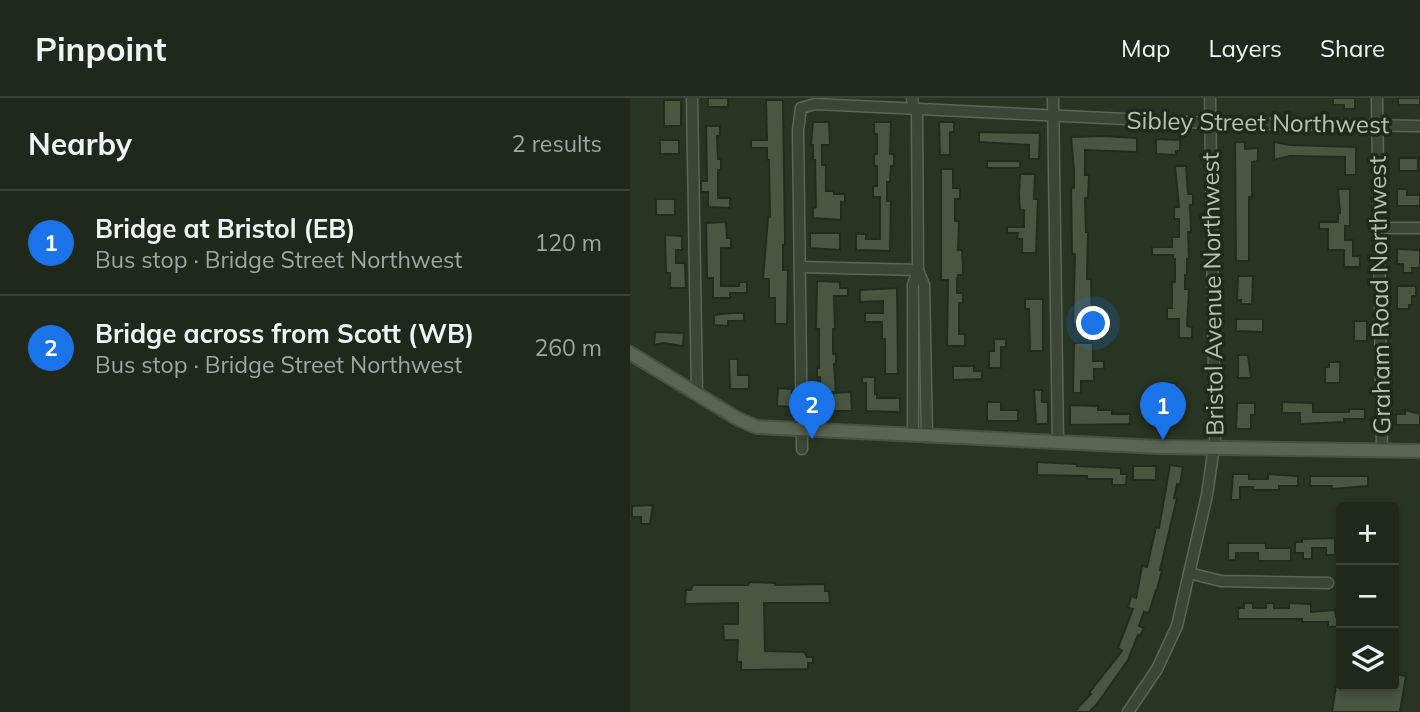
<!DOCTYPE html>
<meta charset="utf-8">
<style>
:root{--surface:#1f281a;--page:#2c3427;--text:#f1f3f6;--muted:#a1a6a2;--line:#3c4439;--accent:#1a73e8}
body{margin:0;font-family:Mulish,sans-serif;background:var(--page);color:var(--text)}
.controls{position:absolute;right:21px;bottom:21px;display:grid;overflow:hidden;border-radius:7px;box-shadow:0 4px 10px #0003}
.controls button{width:63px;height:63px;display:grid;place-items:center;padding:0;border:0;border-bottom:2px solid var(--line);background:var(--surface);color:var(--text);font:35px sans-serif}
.you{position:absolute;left:464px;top:226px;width:24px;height:24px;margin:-18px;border:5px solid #fff;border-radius:50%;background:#1a73e8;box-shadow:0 0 0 10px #1a73e833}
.badge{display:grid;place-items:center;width:46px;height:46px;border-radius:50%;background:var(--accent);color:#fff;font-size:23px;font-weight:700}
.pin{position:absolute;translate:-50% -58px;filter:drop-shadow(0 2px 4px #0008)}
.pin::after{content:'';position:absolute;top:37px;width:24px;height:21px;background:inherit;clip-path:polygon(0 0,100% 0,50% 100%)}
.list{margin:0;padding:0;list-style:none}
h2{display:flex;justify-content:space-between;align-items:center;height:91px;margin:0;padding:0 28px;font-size:30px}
h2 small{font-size:23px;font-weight:400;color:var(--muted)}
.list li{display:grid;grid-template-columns:46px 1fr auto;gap:21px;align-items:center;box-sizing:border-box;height:105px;padding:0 28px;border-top:2px solid var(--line)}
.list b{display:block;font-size:26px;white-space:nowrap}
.list p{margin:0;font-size:23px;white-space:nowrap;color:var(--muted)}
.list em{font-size:23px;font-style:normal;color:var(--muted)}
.icon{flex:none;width:38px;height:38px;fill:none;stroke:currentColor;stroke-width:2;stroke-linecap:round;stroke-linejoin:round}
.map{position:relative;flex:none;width:790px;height:614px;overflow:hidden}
header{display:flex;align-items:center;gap:42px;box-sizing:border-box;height:98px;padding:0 35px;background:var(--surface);border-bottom:2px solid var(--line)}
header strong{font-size:33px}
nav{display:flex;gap:38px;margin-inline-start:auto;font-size:24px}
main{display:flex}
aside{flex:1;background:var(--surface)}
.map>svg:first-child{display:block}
.building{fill:#495741;stroke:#222c1d;stroke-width:2}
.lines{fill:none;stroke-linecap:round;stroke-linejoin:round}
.minor-casing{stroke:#5b6656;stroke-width:13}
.major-casing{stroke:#475242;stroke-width:16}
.minor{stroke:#3b4636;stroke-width:10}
.major{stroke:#5a6554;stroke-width:12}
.labels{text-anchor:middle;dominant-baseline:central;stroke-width:7;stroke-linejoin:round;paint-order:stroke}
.street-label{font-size:24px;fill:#b6c2b0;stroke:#202a1b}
</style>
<header>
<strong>Pinpoint</strong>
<nav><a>Map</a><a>Layers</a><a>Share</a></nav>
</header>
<main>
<aside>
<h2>Nearby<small>2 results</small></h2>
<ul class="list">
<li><span class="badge">1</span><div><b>Bridge at Bristol (EB)</b><p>Bus stop · Bridge Street Northwest</p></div><em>120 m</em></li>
<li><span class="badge">2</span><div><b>Bridge across from Scott (WB)</b><p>Bus stop · Bridge Street Northwest</p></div><em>260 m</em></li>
</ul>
</aside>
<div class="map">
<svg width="790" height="614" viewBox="0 0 790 614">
<rect width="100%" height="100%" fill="#293523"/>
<!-- building -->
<g class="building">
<rect x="78" y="0" width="20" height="9"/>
<path d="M703 0H725V11H714V7H703Z"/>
<rect x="768" y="0" width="22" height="7"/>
<rect x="34" y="2" width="17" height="26"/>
<path d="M136 2H153L155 139V147H153V172H158L157 226H145V200H139V181H133L138 119H140L139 62H137V50H121V42H137Z"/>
<path d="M183 24H199L200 47H192V67H196V93H204V96H215V105L211 104V122L183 120V110L186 109 185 62H183V47H181Z"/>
<path d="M244 24H261L260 56H264V68H261L260 84H257V103H261L260 153 226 152V136H236V141H250V99H243V88H247V68H244V56H247V36H244Z"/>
<path d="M309 24H324V34H320V57H310Z"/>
<path d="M76 28H90V38H87L88 61H91V72H88V100H100V110L78 109V94H71V83H77Z"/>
<path d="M349 34 410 35 409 61H399V47L349 44Z"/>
<path d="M474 38 507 40V54L455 52V77H459L458 100H455L456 134H458L457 181H461L462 227H443L445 156H442L441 90H444V72L441 39Z"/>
<path d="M526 41 550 42V53H546V57L526 56Z"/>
<rect x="30" y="42" width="19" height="14"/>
<path d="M605 44H615V51L628 50V63L622 64V99H619V163H606Z"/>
<path d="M644 44 660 47 726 49V77H715V59L660 58 644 62Z"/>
<rect x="769" y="60" width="19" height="13"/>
<rect x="357" y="63" width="33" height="7"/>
<path d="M545 68H556L558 96H563V107H560L561 134H558L559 161H557V177H555V191H559L557 228 562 229V240H549V221H537V210H542V184H545V161H543V157H522V149H542V139H549V121H544V109H549Z"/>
<path d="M311 71H323V90H330V101H325V123H329L328 152H332L333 169V177H328L327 182V195H333V205H329V236H335V248H317L318 182H311Z"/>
<path d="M390 76H405L404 101H408L406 155H392V141H387L388 135H377V129H394V112H390L389 97Z"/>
<path d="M708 91H720V128H715V142H723V158H730V169H714V152H698V131H689V124H708V115H710Z"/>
<path d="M767 91H777V97H790V108H767Z"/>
<rect x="26" y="101" width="19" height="16"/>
<path d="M96 124 97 140H101V150H91V188H109V184H117V195H100V200H83V180H77L76 125Z"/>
<path d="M180 135H210V152L180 150Z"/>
<path d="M35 137 52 138V152H46V165H55L56 190H40V175H36Z"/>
<path d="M767 151 790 152V170H782V175H773V166H767Z"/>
<path d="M608 178H623L622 206H611V202H607Z"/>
<path d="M187 183 210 184V190H218V198H204L205 231H203V256H206V266H204L206 294H190V279H187V270H189V231H186Z"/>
<path d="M767 188H786V198H782V207H779V211H767Z"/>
<path d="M267 190 268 276H255V241H252V224H235V215H253V203L230 204V192Z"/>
<path d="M395 201H413V253H400L399 211H395Z"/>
<path d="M102 215H114V223H98V228L84 227V217Z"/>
<path d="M606 221H633V234L606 233Z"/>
<rect x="724" y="223" width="13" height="20"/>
<path d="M25 234 54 235 53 248 33 245 24 247Z"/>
<path d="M364 241H376V249H371V270H359V253H364Z"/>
<path d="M444 245H463V263H474V271H464V283H451V295H443Z"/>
<path d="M608 257H618L621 280H608Z"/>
<path d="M99 261H108V277H119V291H100Z"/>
<path d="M699 264H710V285H695V269H699Z"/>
<path d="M323 268H344V273H352V281L323 282Z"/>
<path d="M232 279H245V296H247V300H270V314L236 313V285H232Z"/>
<rect x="533" y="285" width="13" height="14"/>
<path d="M148 290 162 291 161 309 147 308Z"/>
<path d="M404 292H412V304H418V326H406Z"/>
<path d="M221 294 222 313H203V295Z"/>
<path d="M357 304H371V312H388V323H357Z"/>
<path d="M652 304 683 305V314H719V311H735V321H714V324L670 326V315H652Z"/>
<path d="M607 305H625V317H621V331H606Z"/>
<path d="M440 307 468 308V312H482V316H500V326L440 327Z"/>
<path d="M775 312 790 316V327H766V316H775Z"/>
<path d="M407 364 447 366V368L491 370V376H497L496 387H482V381H457V378L407 377Z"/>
<path d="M540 367 553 369 550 387 547 386 544 400H547L530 472H532L527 492H526L519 515 514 514 509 528 514 530 510 538 508 537 498 562 467 606 459 614H444L461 596 459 595 492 553 488 550 503 511 498 510 501 498 506 500 512 468 517 469 526 429 529 430Z"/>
<rect x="503" y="368" width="23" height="14"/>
<path d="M603 376H619V381H638V376L668 378V388H649V392H623V389H610V402H601Z"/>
<path d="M680 378H738V388L702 391V388H680Z"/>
<path d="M23 407 20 426H11V419H2V408Z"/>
<path d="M705 440V457H696V450H682V461H673V455H665V444H672V441Z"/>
<path d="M598 445H636V450H661V463H628V455H606V462H598Z"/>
<path d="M120 484 145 485V487L195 486V493H199L200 505H134L135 553 174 554 177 559H183V565H178V571L111 572V564H107L108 542H94L93 526H108V505L55 506 56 492H61L63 487H118Z"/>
<path d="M614 505H623V510H636V505H644V510H659V505L681 506V514L705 512 706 519 711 518V528L698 529V524H672V521H608V510H614Z"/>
<path d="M764 576 776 578 770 614H702L706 588H764Z"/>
</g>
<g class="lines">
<defs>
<g id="minor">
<path d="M62 0 67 295"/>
<path d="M282 0 283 7 287 12 288 172 294 187 297 339"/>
<path d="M423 0 428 344"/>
<path d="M747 0 752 352"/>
<path d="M748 130H790"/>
<path d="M170 169 288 172"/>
<path d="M283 338V187L288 172"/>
<path d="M172 351 168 32 171 10 185 6 580 25 790 28"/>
<path d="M559 475 591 483 698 485"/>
<path d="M498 614 527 571 547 528 577 397 585 341 580 0"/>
</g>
<path id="major" d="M0 255 108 321 127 329 529 349 790 353"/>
</defs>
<!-- minor casing -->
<use href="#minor" class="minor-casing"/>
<!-- major casing -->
<use href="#major" class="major-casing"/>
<!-- minor -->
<use href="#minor" class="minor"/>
<!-- major -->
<use href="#major" class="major"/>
</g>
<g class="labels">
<!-- street labels -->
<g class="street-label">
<text transform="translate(628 24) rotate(1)">Sibley Street Northwest</text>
<text transform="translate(582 196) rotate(-91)">Bristol Avenue Northwest</text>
<text transform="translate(749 197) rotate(-91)">Graham Road Northwest</text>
</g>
</g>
</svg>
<div class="controls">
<button>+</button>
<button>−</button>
<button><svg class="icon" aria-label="layers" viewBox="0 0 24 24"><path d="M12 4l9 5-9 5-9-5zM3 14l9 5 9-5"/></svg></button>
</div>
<div class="you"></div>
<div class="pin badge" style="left:533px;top:342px">1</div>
<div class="pin badge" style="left:182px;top:341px">2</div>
</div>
</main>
